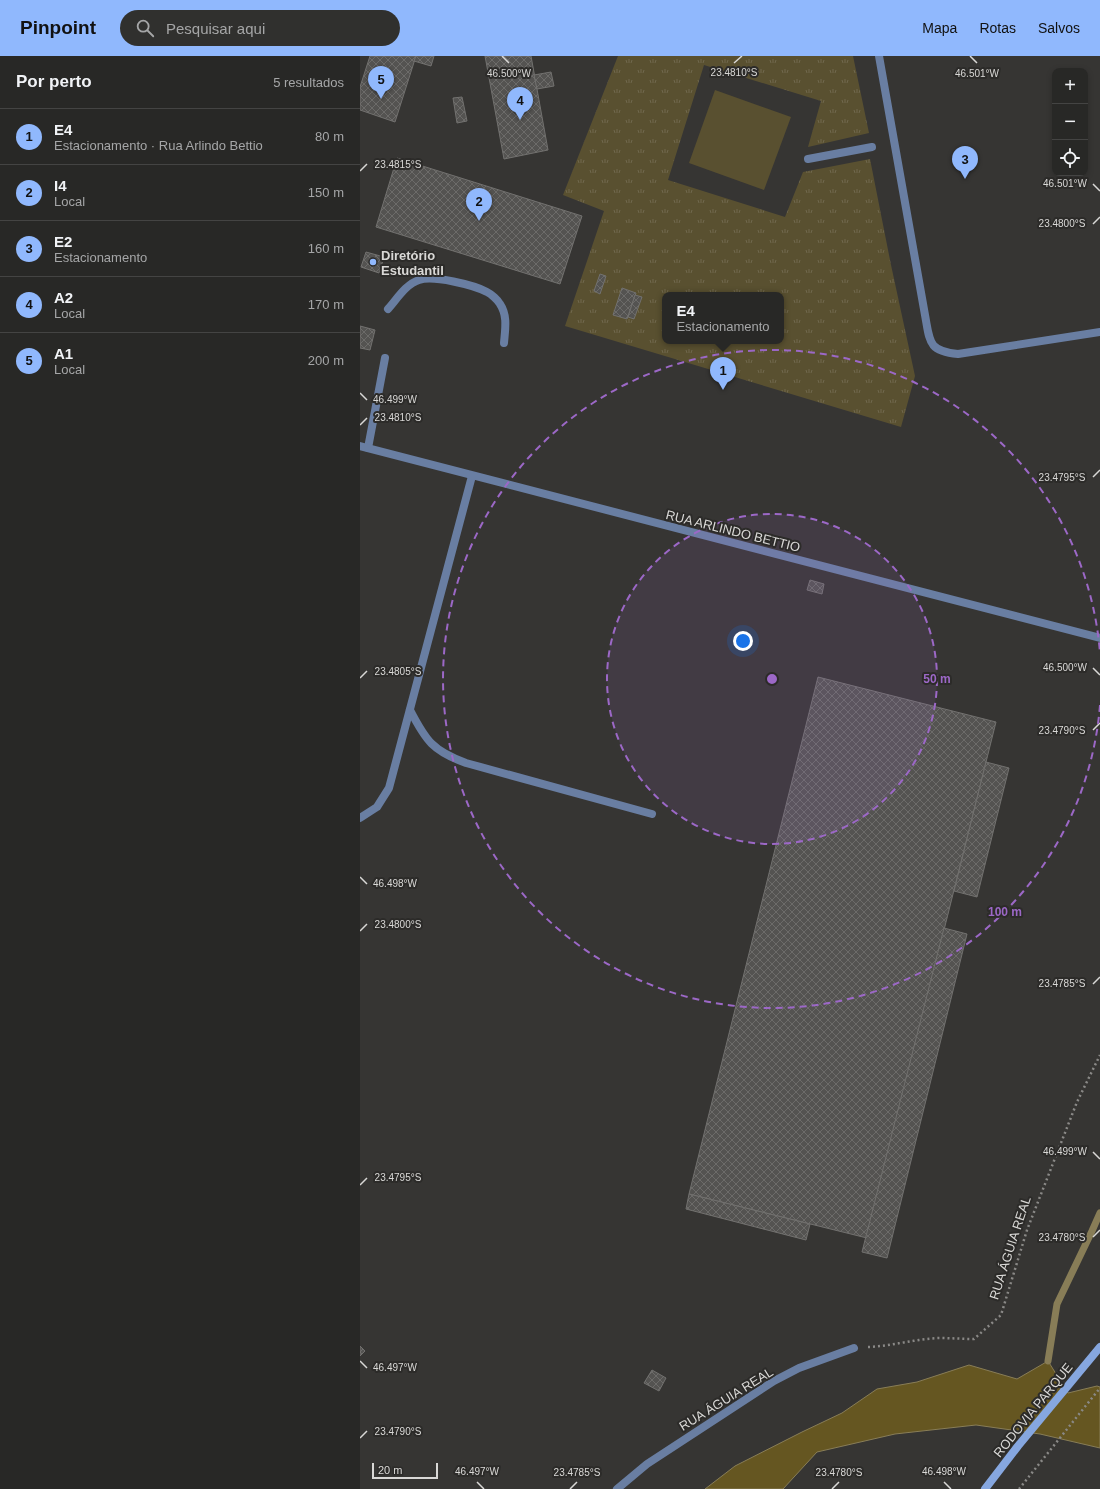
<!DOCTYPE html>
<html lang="pt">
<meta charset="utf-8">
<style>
:root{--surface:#282826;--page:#30302e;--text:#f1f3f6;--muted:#a5a6a7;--line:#444443;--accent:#90b8fd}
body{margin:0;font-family:Helvetica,sans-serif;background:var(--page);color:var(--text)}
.controls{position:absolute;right:12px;top:12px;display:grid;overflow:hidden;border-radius:8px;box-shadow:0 2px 6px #0003}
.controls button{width:36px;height:36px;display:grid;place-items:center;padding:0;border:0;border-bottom:1px solid var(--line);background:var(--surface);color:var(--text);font:20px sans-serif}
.scale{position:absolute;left:12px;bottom:10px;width:66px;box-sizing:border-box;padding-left:4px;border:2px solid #d9d8d6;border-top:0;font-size:11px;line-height:14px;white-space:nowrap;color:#d9d8d6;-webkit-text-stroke:3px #2c2b29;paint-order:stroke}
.you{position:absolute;left:383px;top:585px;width:14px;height:14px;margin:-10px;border:3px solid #fff;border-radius:50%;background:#1a73e8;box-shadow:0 0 0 6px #1a73e833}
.badge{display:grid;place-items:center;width:26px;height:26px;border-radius:50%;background:var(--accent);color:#111;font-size:13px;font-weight:700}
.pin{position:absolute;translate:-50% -33px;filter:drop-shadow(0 1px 2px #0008)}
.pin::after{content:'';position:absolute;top:21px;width:14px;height:12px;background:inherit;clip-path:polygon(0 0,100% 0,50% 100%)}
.popup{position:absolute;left:302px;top:236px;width:122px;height:52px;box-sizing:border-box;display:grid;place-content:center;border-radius:8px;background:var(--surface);filter:drop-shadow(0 1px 3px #0005);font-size:13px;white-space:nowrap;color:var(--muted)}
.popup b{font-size:15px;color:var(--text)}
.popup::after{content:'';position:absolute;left:50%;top:100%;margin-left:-8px;border:8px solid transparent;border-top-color:var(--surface)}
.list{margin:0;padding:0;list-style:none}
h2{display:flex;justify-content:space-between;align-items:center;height:52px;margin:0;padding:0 16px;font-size:17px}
h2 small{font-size:13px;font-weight:400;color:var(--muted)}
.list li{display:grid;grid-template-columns:26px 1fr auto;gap:12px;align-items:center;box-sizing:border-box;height:56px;padding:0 16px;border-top:1px solid var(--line)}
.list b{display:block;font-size:15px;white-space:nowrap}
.list p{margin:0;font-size:13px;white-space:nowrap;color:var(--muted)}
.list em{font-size:13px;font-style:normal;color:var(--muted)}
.icon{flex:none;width:22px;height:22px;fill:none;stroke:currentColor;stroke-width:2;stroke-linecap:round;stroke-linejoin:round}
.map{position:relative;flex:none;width:740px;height:1433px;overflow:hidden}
header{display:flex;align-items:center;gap:24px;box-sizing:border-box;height:56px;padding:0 20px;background:var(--accent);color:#111}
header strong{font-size:19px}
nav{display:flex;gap:22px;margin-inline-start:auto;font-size:14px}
.search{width:280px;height:36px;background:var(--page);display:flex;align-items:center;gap:10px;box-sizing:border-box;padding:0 14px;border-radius:22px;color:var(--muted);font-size:15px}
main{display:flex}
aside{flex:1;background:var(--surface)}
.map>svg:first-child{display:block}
.grass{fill:url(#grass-tufts);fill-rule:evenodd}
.pitch{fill:#595030}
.water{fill:#655621;stroke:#887d57}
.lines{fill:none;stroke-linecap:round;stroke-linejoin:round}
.stream{stroke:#887d57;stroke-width:7}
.building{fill:url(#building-cross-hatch);stroke:#72716f}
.path{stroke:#8a8987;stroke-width:2.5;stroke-dasharray:2 3;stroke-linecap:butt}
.lane{stroke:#697ea2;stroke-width:8}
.street{stroke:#697ea2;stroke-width:8}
.secondary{stroke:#86a7e0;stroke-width:8}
.ticks{fill:none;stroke:#d9d8d6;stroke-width:1.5}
.ring{fill:none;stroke:#9c68c7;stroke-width:2;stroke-dasharray:7 5}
.poi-dot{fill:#90b8fd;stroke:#2c2b29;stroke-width:1.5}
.labels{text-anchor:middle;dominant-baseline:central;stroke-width:4;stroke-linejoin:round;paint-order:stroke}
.poi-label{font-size:13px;font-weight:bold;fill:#d9d8d6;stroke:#2c2b29;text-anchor:start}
.street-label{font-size:13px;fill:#d9d8d6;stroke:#2c2b29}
.ticks-label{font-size:10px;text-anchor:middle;fill:#d9d8d6;stroke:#2c2b29;stroke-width:4;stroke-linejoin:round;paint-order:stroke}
.centre{fill:#9c68c7;stroke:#2c2b29;stroke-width:2}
.ring-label{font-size:12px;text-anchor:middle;font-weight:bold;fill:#9c68c7;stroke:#2c2b29;stroke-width:4;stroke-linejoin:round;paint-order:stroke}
</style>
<header>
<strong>Pinpoint</strong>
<div class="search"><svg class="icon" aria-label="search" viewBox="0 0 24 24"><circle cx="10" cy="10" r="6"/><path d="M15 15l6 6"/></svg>Pesquisar aqui</div>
<nav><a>Mapa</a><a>Rotas</a><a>Salvos</a></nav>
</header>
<main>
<aside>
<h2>Por perto<small>5 resultados</small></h2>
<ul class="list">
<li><span class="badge">1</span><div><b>E4</b><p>Estacionamento · Rua Arlindo Bettio</p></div><em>80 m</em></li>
<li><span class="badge">2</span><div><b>I4</b><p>Local</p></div><em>150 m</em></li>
<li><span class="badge">3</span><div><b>E2</b><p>Estacionamento</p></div><em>160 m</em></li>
<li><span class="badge">4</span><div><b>A2</b><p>Local</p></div><em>170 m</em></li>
<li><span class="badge">5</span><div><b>A1</b><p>Local</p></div><em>200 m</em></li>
</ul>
</aside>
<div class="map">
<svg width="740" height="1433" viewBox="0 0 740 1433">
<defs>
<pattern id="grass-tufts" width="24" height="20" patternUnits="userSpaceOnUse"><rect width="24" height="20" fill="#595030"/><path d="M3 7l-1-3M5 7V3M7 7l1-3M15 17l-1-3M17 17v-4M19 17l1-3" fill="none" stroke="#70684d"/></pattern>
<pattern id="building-cross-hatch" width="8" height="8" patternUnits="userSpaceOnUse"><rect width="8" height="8" fill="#545351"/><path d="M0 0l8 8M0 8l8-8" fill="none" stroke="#6c6b69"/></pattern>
</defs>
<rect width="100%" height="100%" fill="#363533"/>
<!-- grass -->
<path class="grass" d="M258 0H493L509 77 448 91 461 45 344 9 308 124 425 161 443 116 510 103 531 209 555 320 541 371 205 270 244 155 203 139ZM305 239H421V285H305Z"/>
<!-- pitch -->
<path class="pitch" d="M355 34 431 61 404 134 329 107Z"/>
<!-- water -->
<path class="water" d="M688 1305 708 1337 737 1330 740 1331V1392L680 1378 616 1369 535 1378 457 1396 423 1433H345L375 1410 442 1376 482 1357 517 1333 557 1326 609 1309 657 1323Z"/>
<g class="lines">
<!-- stream -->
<path class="stream" d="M688 1305 697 1248 732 1175 740 1157"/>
</g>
<!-- building -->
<g class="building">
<path d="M10 0H56L35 66 0 54V31Z"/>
<path d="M56 0H74L71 10 54 5Z"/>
<path d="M125 0H171L188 94 144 103Z"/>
<path d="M191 16 194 30 177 33 174 19Z"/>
<path d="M102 41 107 65 97 67 93 42Z"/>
<path d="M37 102 222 160 200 228 16 171Z"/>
<path d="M6 196 24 201 19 217 1 211Z"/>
<path d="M240 218 246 220 240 238 234 235Z"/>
<path d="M262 232 276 237 267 263 253 259Z"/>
<path d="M275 239 282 241 274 263 268 261Z"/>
<path d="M0 270 15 274 10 294 0 292Z"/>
<path d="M450 524 464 528 462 538 447 534Z"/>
<path d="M458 621 636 666 507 1182 329 1138Z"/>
<path d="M626 706 649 712 617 841 594 835Z"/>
<path d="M584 872 607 878 527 1202 502 1196Z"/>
<path d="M329 1138 450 1168 446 1184 326 1153Z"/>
<path d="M0 1290 5 1295 0 1300Z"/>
<path d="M292 1314 306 1322 299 1335 284 1327Z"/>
</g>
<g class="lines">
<!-- path -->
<g class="path">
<path d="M508 1291C532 1290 555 1283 579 1282 591 1282 602 1283 614 1283L641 1259 667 1174 717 1046 740 999"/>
<path d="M659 1433 740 1332"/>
</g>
<!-- lane -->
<g class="lane">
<path d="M519 0 565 259C570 286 568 295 598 298L740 276"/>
<path d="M28 253C37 243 46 228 59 224 73 219 114 229 127 236 131 238 138 244 140 248 148 260 145 274 144 287"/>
<path d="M8 392 25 302"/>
<path d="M50 654C66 685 73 695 106 707L292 758"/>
<path d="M0 762 17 751 29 732 112 420"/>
</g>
<!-- street -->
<g class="street">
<path d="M448 103 512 91"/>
<path d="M0 390 740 582"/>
<path d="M257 1433 287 1408 414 1325 439 1312 494 1292"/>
</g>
<!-- secondary -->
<path class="secondary" d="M625 1433 658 1390 740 1291"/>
</g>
<!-- ticks -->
<path class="ticks" d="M142 0 149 7M610 0 617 7M374 7 382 0M0 115 7 108M733 128 740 135M733 168 740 161M0 337 7 344M0 369 7 362M733 421 740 414M733 612 740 619M0 622 7 615M733 674 740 667M0 821 7 828M0 875 7 868M733 928 740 921M733 1096 740 1103M0 1129 7 1122M733 1181 740 1174M0 1305 7 1312M0 1382 7 1375M117 1426 124 1433M584 1426 591 1433M210 1433 217 1426M472 1433 479 1426"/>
<!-- distance rings -->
<circle cx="412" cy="623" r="165" fill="#9c68c7" fill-opacity=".12"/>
<g class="ring">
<circle cx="412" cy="623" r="165"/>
<path d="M740 649A329 329 0 1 1 740 597"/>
</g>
<!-- markers -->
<circle class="poi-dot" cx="13" cy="206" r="4"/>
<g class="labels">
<!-- poi labels -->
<g class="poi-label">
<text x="21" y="199">Diretório<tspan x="21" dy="15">Estudantil</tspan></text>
</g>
<!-- street labels -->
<g class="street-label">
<text transform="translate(373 475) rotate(14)">RUA ARLINDO BETTIO</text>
<text transform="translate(650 1192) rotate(-72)">RUA ÁGUIA REAL</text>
<text transform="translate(366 1343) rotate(-32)">RUA ÁGUIA REAL</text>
<text transform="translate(673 1354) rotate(-51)">RODOVIA PARQUE</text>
</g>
</g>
<g class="ticks-label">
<text x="374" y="20">23.4810°S</text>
<text x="149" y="21">46.500°W</text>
<text x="617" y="21">46.501°W</text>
<text x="38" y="112">23.4815°S</text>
<text x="705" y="131">46.501°W</text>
<text x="702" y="171">23.4800°S</text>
<text x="35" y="347">46.499°W</text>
<text x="38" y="365">23.4810°S</text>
<text x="702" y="425">23.4795°S</text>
<text x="705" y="615">46.500°W</text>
<text x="38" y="619">23.4805°S</text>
<text x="702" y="678">23.4790°S</text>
<text x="35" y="831">46.498°W</text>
<text x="38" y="872">23.4800°S</text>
<text x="702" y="931">23.4785°S</text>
<text x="705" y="1099">46.499°W</text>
<text x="38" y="1125">23.4795°S</text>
<text x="702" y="1185">23.4780°S</text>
<text x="35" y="1315">46.497°W</text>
<text x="38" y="1379">23.4790°S</text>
<text x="117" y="1419">46.497°W</text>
<text x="584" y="1419">46.498°W</text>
<text x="217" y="1420">23.4785°S</text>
<text x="479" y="1420">23.4780°S</text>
</g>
<circle cx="412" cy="623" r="6" class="centre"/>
<g class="ring-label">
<text x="577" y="627">50 m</text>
<text x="645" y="860">100 m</text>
</g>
</svg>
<div class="controls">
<button>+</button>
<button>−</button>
<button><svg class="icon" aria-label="locate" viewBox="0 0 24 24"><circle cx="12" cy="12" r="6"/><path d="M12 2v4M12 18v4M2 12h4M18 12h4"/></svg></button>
</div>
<div class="scale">20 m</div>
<div class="you"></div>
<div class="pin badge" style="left:363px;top:334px">1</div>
<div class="popup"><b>E4</b>Estacionamento</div>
<div class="pin badge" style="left:119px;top:165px">2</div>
<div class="pin badge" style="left:605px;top:123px">3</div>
<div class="pin badge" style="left:160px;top:64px">4</div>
<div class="pin badge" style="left:21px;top:43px">5</div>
</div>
</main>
